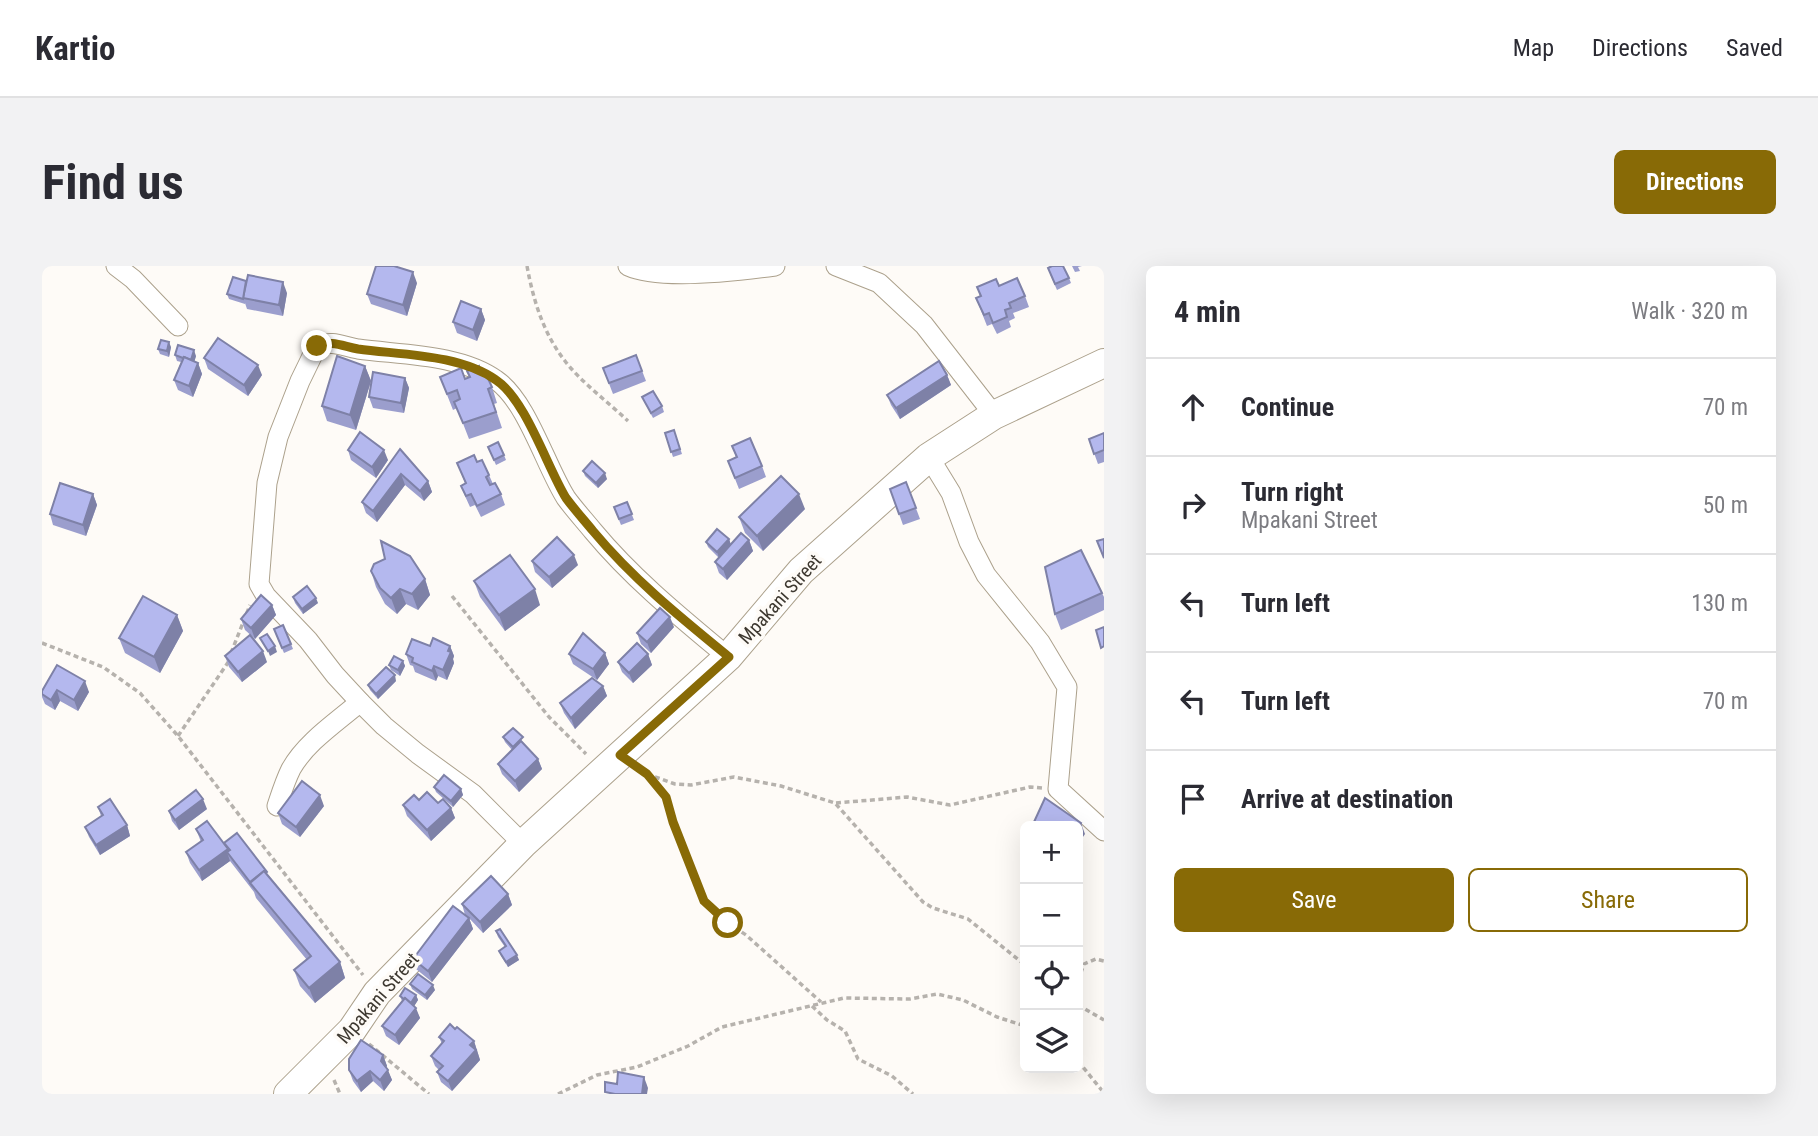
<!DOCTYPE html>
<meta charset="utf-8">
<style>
:root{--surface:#fff;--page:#f2f2f3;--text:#2b2b33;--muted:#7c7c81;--line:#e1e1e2;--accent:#886a06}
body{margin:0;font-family:"Roboto Condensed",sans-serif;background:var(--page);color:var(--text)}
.controls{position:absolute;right:21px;bottom:21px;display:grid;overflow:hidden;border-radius:10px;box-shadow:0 7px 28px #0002}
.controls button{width:63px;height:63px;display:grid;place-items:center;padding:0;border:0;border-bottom:2px solid var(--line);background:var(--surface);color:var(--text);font:35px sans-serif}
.stop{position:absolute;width:21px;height:21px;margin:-16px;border:5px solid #886a06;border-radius:50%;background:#fff}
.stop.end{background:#886a06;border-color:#fff;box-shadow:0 2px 7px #0008}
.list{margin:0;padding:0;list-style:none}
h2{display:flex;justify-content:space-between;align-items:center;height:91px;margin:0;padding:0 28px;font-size:30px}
h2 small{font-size:23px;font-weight:400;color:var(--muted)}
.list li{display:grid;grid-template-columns:46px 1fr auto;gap:21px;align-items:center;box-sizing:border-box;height:98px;padding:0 28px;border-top:2px solid var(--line)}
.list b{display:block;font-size:26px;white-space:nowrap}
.list p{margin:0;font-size:23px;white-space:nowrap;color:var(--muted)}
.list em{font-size:23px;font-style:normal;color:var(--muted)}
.actions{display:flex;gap:14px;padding:21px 28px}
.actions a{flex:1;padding:16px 0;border:2px solid var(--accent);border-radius:10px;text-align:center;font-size:24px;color:var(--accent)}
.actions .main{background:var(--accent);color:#fff}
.icon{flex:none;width:38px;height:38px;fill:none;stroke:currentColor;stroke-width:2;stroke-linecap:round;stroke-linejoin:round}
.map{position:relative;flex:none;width:1062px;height:828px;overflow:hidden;border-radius:10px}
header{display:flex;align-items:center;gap:42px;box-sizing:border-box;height:98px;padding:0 35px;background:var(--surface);border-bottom:2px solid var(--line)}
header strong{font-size:33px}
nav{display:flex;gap:38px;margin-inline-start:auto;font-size:24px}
.intro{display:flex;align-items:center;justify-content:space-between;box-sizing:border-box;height:168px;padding:0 42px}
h1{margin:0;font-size:49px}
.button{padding:18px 32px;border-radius:10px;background:var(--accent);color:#fff;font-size:24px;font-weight:700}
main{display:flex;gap:42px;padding:0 42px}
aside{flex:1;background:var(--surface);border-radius:10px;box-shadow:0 7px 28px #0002}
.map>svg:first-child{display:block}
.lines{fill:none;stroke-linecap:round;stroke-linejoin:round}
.street-casing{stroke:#aca18c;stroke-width:21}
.secondary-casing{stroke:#aca18c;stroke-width:30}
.path{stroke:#b6b2ad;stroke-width:3.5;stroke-dasharray:5 3.5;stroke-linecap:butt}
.street{stroke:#fff;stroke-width:19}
.secondary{stroke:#fff;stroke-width:28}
.wall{fill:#9b9ecd}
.shaded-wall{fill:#7e81a7}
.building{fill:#b4b8ee;stroke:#7e81a7;stroke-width:2}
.route{stroke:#886a06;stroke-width:9}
.labels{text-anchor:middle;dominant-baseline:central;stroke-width:7;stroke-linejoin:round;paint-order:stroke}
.street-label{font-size:19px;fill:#3e3931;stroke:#fefbf7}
</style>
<header>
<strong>Kartio</strong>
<nav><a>Map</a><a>Directions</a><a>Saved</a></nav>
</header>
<div class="intro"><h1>Find us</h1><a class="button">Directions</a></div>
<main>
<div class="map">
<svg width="1062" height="828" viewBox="0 0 1062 828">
<rect width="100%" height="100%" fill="#fefbf7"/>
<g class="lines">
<defs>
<g id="street">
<path d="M74 0 91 13 136 60"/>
<path d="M586 0C618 15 697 5 733 0"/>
<path d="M794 0 837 17 882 59 952 149"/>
<path d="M887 191 909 227 927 276 944 309 998 376 1025 421 1016 523 1062 565"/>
<path d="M235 540C239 528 243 515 249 503 264 476 295 456 318 436"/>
<path d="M481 578 431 528 376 488 342 460 318 436 293 409 266 374 224 330 217 318 225 217 236 171 258 115 275 80C290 74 300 80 316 83 359 89 418 88 454 114 485 135 504 201 524 232 532 243 542 254 551 265 591 313 638 351 686 391"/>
</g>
<path id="secondary" d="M246 828 310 764 335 727 481 578 686 391 759 305 887 191 952 149 1062 97"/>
</defs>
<!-- street casing -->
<use href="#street" class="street-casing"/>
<!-- secondary casing -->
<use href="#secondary" class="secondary-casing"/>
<!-- path -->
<g class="path">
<path d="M485 0C491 33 501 67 523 95 539 116 566 136 586 155"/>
<path d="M410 330 507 451 544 488"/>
<path d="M0 377 61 401 98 427 136 470 321 709"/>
<path d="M189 387 208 339"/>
<path d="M136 470 187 395"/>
<path d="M598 503 605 508 633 518 649 519 692 511 739 520 793 537 881 636 891 642 926 653 983 699"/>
<path d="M607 510 624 531 630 556 662 635 686 657 704 669 779 736"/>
<path d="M794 537 865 531 908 539 988 521 1000 522"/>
<path d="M1036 715 1042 698 1054 693 1062 695"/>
<path d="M1036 739 1062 754"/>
<path d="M770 740 785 754 803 765 816 793 850 810 871 828"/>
<path d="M327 778 387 828"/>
<path d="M1036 795 1062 827"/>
<path d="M292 814 298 828"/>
<path d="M516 828 555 809 595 801 646 780 680 761 802 732 868 733 895 728 921 734 955 751 983 760"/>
</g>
<!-- street -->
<use href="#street" class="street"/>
<!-- secondary -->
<use href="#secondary" class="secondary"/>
</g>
<!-- wall -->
<g class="wall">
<path d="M1030 0H1040L1036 1 1038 5 1033 6Z"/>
<path d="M1008 8 1027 12 1029 17 1015 24Z"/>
<path d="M375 17 365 50 329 38 325 28Z"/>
<path d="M957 20 983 30 987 41 971 47 973 52 967 55 969 61 955 68 950 58 945 60 934 32 938 30 935 21Z"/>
<path d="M245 27 241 50 205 43 203 37V38L187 33 185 28Z"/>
<path d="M439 43 443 54 435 75 415 67 411 56Z"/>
<path d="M129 81 127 91 118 88 116 83Z"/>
<path d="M133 89 154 90 152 96 156 97 160 108 151 131 136 124 132 114 139 96 135 95Z"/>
<path d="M594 89 604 115 571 128 561 102Z"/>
<path d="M162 92 220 109 206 130 166 103Z"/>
<path d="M323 100 329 115 314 164 285 155 280 140Z"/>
<path d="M438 105 450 121 455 137 452 138 460 162 427 173 415 142 411 144 398 111 423 113Z"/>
<path d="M905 109 909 119 858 153 849 139 845 129Z"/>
<path d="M363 112 367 122 362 147 331 142 327 131Z"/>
<path d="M600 131 620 140 622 146 611 152Z"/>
<path d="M632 164 640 188 631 191 623 167Z"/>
<path d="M1062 167V196L1056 198 1047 173Z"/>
<path d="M690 180 720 200 724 211 697 223 686 195 694 191Z"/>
<path d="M446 181 462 189 464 194 454 199Z"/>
<path d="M358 183 386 215 390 226 382 235 363 219 335 256 324 247 320 236Z"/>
<path d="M306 184 346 194 334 212 309 194Z"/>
<path d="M435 196 447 209 451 218 459 228 463 239 439 251 433 239 428 241 423 230 419 220 423 217 415 197Z"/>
<path d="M541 205 565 213 556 222 543 210Z"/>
<path d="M864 216 878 253 861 259 848 223Z"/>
<path d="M51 228 55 239 44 270 11 259 8 248Z"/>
<path d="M585 236 592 254 579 259 572 241Z"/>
<path d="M763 243 721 285 703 267 697 251Z"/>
<path d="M687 273 689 279 677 292 666 281 664 276Z"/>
<path d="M707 274 711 285 685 314 677 307 673 296Z"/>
<path d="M490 295 536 299 510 322 493 306Z"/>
<path d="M329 305 383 313 388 329 376 344 364 338 355 348 343 338 334 321Z"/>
<path d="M432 315 498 339 463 365 438 331Z"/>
<path d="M1060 327 1062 331V344L1019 364 1013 348Z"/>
<path d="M251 331 276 337 261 348 253 337Z"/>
<path d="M230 339 234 349 213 373 203 364 199 353Z"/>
<path d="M135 349 141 365 118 407 83 387 77 372Z"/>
<path d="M632 361 609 387 599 378 595 367Z"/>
<path d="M234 369 249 378 251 383 242 387Z"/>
<path d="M388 380H408L412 390 411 393 412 397 405 414 396 410 394 415 373 406 371 400 368 399 364 388Z"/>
<path d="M563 387 567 398 555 414 531 398 527 388Z"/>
<path d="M606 388 610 399 591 417 580 406 576 396Z"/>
<path d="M183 390 225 396 200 416 187 401Z"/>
<path d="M361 395 363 400 358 410 349 404 347 399Z"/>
<path d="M15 399 47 426 36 445 18 435 13 444 3 438 0 431V425Z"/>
<path d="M354 415 336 433 328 424 326 419Z"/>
<path d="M561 420 565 430 533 463 522 447 518 437Z"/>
<path d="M461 471 482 477V478L496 493 500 503 477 526 460 508 456 498 470 484 463 476Z"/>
<path d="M392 521 419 523 421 529 411 541 394 526Z"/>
<path d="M377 534 396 537 409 542 413 552 389 575 365 550 361 539Z"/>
<path d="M282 540 258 571 240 558 236 547Z"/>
<path d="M56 541 85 559 88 570 58 589 47 571 43 561 59 550Z"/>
<path d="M165 543 137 564 130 555 127 545Z"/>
<path d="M154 563 184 581 182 577 227 610 298 696 303 712 273 737 258 720 252 704 265 694 214 632 212 626 188 595 160 615 148 597 144 586 159 576Z"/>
<path d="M466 628 470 639 441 667 427 652 431 663 390 716 374 703 371 693 427 652 423 649 420 638Z"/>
<path d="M454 665 477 694 466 701 459 690 457 685 463 681 456 671Z"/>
<path d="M368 718 393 724 385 734 370 723Z"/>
<path d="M374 729 376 734 372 740 378 752 357 779 344 770 340 760 360 735 358 730Z"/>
<path d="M413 763 432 775 438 794 410 825 399 816 395 806 397 804 393 800 389 790 400 778 397 771Z"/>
<path d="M341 789 345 800 344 801 350 814 342 825 331 815 319 826 311 815 307 804Z"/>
</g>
<!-- shaded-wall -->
<g class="shaded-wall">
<path d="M371 6 375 17 365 50 361 39Z"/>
<path d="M241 16 245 27 241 50 237 39Z"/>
<path d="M439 43 443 54 435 75 431 64Z"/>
<path d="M127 76 129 81 127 91 125 85Z"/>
<path d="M152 84 154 90 151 100 149 95Z"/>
<path d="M156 97 160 108 151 131 147 120Z"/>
<path d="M216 99 220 109 206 130 202 119Z"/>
<path d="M323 100 329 115 314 164 308 149Z"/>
<path d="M905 109 909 119 858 153 854 142Z"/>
<path d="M363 112 367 122 362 147 359 137Z"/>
<path d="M342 184 346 194 334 212 330 201Z"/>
<path d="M563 207 565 213 556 222 554 217Z"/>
<path d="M359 208 363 219 335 256 331 245Z"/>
<path d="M386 215 390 226 382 235 378 225Z"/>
<path d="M51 228 55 239 44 270 41 259Z"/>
<path d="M757 228 763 243 721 285 715 270Z"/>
<path d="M687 273 689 279 677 292 675 286Z"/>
<path d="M707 274 711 285 685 314 681 303Z"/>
<path d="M532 289 536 299 510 322 507 311Z"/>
<path d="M383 313 388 329 376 344 370 328Z"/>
<path d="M358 323 364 338 355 348 349 332Z"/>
<path d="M493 323 498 339 463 365 457 349Z"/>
<path d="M274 332 276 337 261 348 260 343Z"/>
<path d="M230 339 234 349 213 373 209 362Z"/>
<path d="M135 349 141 365 118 407 112 391Z"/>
<path d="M628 351 632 361 609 387 605 376Z"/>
<path d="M233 380 235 386 228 390 226 385Z"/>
<path d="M408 380 412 390 411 393 412 397 405 414 401 404Z"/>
<path d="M221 385 225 396 200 416 196 406Z"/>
<path d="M563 387 567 398 555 414 551 403Z"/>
<path d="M606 388 610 399 591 417 587 407Z"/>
<path d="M361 395 363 400 358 410 356 404Z"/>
<path d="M392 400 396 410 394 415 390 405Z"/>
<path d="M353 409 354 415 336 433 334 428Z"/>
<path d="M43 415 47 426 36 445 32 434Z"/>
<path d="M561 420 565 430 533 463 529 452Z"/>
<path d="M15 424 18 435 13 444 9 434Z"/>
<path d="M496 493 500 503 477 526 473 515Z"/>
<path d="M419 523 421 529 411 541 409 535Z"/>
<path d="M278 529 282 540 258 571 254 561Z"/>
<path d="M161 533 165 543 137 564 133 554Z"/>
<path d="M409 542 413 552 389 575 385 564Z"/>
<path d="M1039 557 1043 568 1036 578V562Z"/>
<path d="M85 559 88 570 58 589 54 579Z"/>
<path d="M186 583 188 590 185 586 188 595 160 615 157 604Z"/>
<path d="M466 628 470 639 441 667 438 656Z"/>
<path d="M427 652 431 663 390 716 386 705Z"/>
<path d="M475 689 477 694 466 701 464 696Z"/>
<path d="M298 696 303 712 273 737 267 722Z"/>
<path d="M391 719 393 724 385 734 383 729Z"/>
<path d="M374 729 376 734 371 742 369 737Z"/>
<path d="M374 742 378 752 357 779 353 769Z"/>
<path d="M432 775 438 794 410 825 406 815Z"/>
<path d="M341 789 345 800 342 805 339 795Z"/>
<path d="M346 804 350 814 342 825 338 814Z"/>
<path d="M328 805 331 815 319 826 315 815Z"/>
<path d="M602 811 606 822 605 828H600Z"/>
</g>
<!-- building -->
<g class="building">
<path d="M334 0H352L371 6 361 39 325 28Z"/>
<path d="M1010 0H1021L1027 12 1013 18 1006 2Z"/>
<path d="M206 9 241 16 237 39 201 32Z"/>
<path d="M191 11 204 15 201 33 185 28Z"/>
<path d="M975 12 983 30 967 37 969 42 963 44 965 51 951 57 947 47 942 49 934 32 939 30 935 21 954 13 957 20Z"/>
<path d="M419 35 439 43 431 64 411 56Z"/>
<path d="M176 72 216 99 202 119 162 92Z"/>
<path d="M119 74 127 76 125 85 116 83Z"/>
<path d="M136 79 152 84 149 94 142 91 141 92 133 89Z"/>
<path d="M594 89 600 105 567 117 561 102Z"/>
<path d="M295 90 323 100 308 149 280 140Z"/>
<path d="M142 91 156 97 147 120 132 114Z"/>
<path d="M897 95 905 109 854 142 845 129Z"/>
<path d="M437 100 438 105 442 104 450 121 446 123 454 146 421 157 412 136 418 133 415 124 405 128 398 111 419 102 423 113 428 111 425 105Z"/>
<path d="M331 106 363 112 359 137 327 131Z"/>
<path d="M611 125 620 140 609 147 600 131Z"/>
<path d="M632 164 638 183 629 186 623 167Z"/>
<path d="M318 166 342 184 330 201 306 184Z"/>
<path d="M1062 167V184L1052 188 1047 173Z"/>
<path d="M708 172 720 200 693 212 686 195 695 191 690 180Z"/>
<path d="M456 176 462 189 452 194 446 181Z"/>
<path d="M358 183 386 215 378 225 359 208 331 245 320 236Z"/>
<path d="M432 189 435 196 440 194 447 209 444 211 448 219 453 217 459 228 435 240 429 228 424 230 419 220 424 217 415 197Z"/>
<path d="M550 195 563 207 554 217 541 205Z"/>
<path d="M739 210 757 228 715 270 697 251Z"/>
<path d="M864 216 874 242 857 248 848 223Z"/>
<path d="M18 217 51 228 41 259 8 248Z"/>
<path d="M585 236 590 248 577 253 572 241Z"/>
<path d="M675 263 687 273 675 286 664 276Z"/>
<path d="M699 267 707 274 681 303 673 296Z"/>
<path d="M515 271 532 289 507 311 490 295Z"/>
<path d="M1062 273V292L1055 275Z"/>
<path d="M339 275 368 290 383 313 370 328 358 323 349 332 338 322 329 305 332 298 343 293Z"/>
<path d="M1039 284 1060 327 1013 348 1003 301Z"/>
<path d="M468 289 493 323 457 349 432 315Z"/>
<path d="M265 320 274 332 260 343 251 331Z"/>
<path d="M219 329 230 339 209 362 199 353Z"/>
<path d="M101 330 135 349 112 391 77 372Z"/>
<path d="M618 342 628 351 605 376 595 367Z"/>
<path d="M241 359 249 378 240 382 232 363Z"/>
<path d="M1062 361V380L1059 382 1054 364Z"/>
<path d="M541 367 563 387 551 403 527 388Z"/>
<path d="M225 368 233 380 226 385 218 372Z"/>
<path d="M208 369 221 385 196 406 183 390Z"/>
<path d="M391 372 408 380 406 385 409 386 401 404 392 400 390 405 370 396 371 392 364 388 370 373 388 380Z"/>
<path d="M595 377 606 388 587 407 576 396Z"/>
<path d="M352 390 361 395 356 404 347 399Z"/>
<path d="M15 399 43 415 32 434 15 424 9 434 0 428V425Z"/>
<path d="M344 401 353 409 334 428 326 419Z"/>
<path d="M550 412 561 420 529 452 518 437Z"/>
<path d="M471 462 481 471 471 481 461 471Z"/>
<path d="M479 475 496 493 473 515 456 498Z"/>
<path d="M402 509 419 523 409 535 392 521Z"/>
<path d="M260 515 278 529 254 561 236 547Z"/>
<path d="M154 524 161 533 133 554 127 545Z"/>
<path d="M385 526 396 537 401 533 409 542 385 564 361 539 372 529 377 534Z"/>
<path d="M1003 532 1039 557 1036 562V560H997L992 556Z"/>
<path d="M68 533 85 559 54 579 43 561 61 549 56 541Z"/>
<path d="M165 555 186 583 157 604 144 586 161 574 154 563Z"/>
<path d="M195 567 225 606 224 607 222 605 208 616 185 586 188 584 182 577Z"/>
<path d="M222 605 298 696 267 722 252 704 269 690 208 617Z"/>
<path d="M449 610 466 628 438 656 420 638Z"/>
<path d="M411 640 427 652 386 705 371 693Z"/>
<path d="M458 663 475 689 464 696 457 685 464 680 454 665Z"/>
<path d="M376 708 391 719 383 729 368 718Z"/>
<path d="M363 722 374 729 369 737 363 732 362 733 358 730Z"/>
<path d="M363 732 374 742 353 769 340 760Z"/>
<path d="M408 758 413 763 415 761 432 775 428 779 434 784 406 815 395 806 401 800 389 790 402 775 397 771Z"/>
<path d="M319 774 341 789 339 795 346 804 338 814 328 805 315 815 307 804V793Z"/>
<path d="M576 806 602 811 600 828H573L563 826V816L575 818Z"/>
</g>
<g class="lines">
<!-- route -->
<path class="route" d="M275 80C290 74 300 80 316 83 359 89 417 88 454 114 484 134 505 201 524 232 532 243 542 254 551 265 591 313 638 351 687 391L578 489 605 508 624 531 631 556 662 635 686 657"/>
</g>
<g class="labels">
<!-- street labels -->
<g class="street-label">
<text transform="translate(738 333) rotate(-48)">Mpakani Street</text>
<text transform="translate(336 732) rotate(-49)">Mpakani Street</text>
</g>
</g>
</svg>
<div class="controls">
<button>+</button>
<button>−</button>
<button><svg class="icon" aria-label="locate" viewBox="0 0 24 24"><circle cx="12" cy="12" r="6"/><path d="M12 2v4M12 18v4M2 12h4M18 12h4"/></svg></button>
<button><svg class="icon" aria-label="layers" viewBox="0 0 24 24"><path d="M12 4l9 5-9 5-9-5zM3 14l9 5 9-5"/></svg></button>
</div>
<div class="stop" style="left:686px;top:657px"></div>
<div class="stop end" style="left:275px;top:80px"></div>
</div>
<aside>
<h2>4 min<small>Walk · 320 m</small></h2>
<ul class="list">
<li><svg class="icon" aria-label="ahead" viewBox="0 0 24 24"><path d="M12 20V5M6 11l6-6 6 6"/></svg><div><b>Continue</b></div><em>70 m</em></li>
<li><svg class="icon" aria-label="right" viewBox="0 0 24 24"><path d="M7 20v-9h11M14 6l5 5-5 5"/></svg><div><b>Turn right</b><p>Mpakani Street</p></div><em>50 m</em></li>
<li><svg class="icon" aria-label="left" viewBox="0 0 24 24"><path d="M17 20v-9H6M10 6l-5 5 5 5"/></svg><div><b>Turn left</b></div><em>130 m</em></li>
<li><svg class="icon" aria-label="left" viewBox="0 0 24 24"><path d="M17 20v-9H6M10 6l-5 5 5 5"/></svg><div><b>Turn left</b></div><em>70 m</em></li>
<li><svg class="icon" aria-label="arrive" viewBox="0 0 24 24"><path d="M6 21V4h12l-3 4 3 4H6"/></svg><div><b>Arrive at destination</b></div></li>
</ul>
<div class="actions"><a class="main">Save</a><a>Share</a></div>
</aside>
</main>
